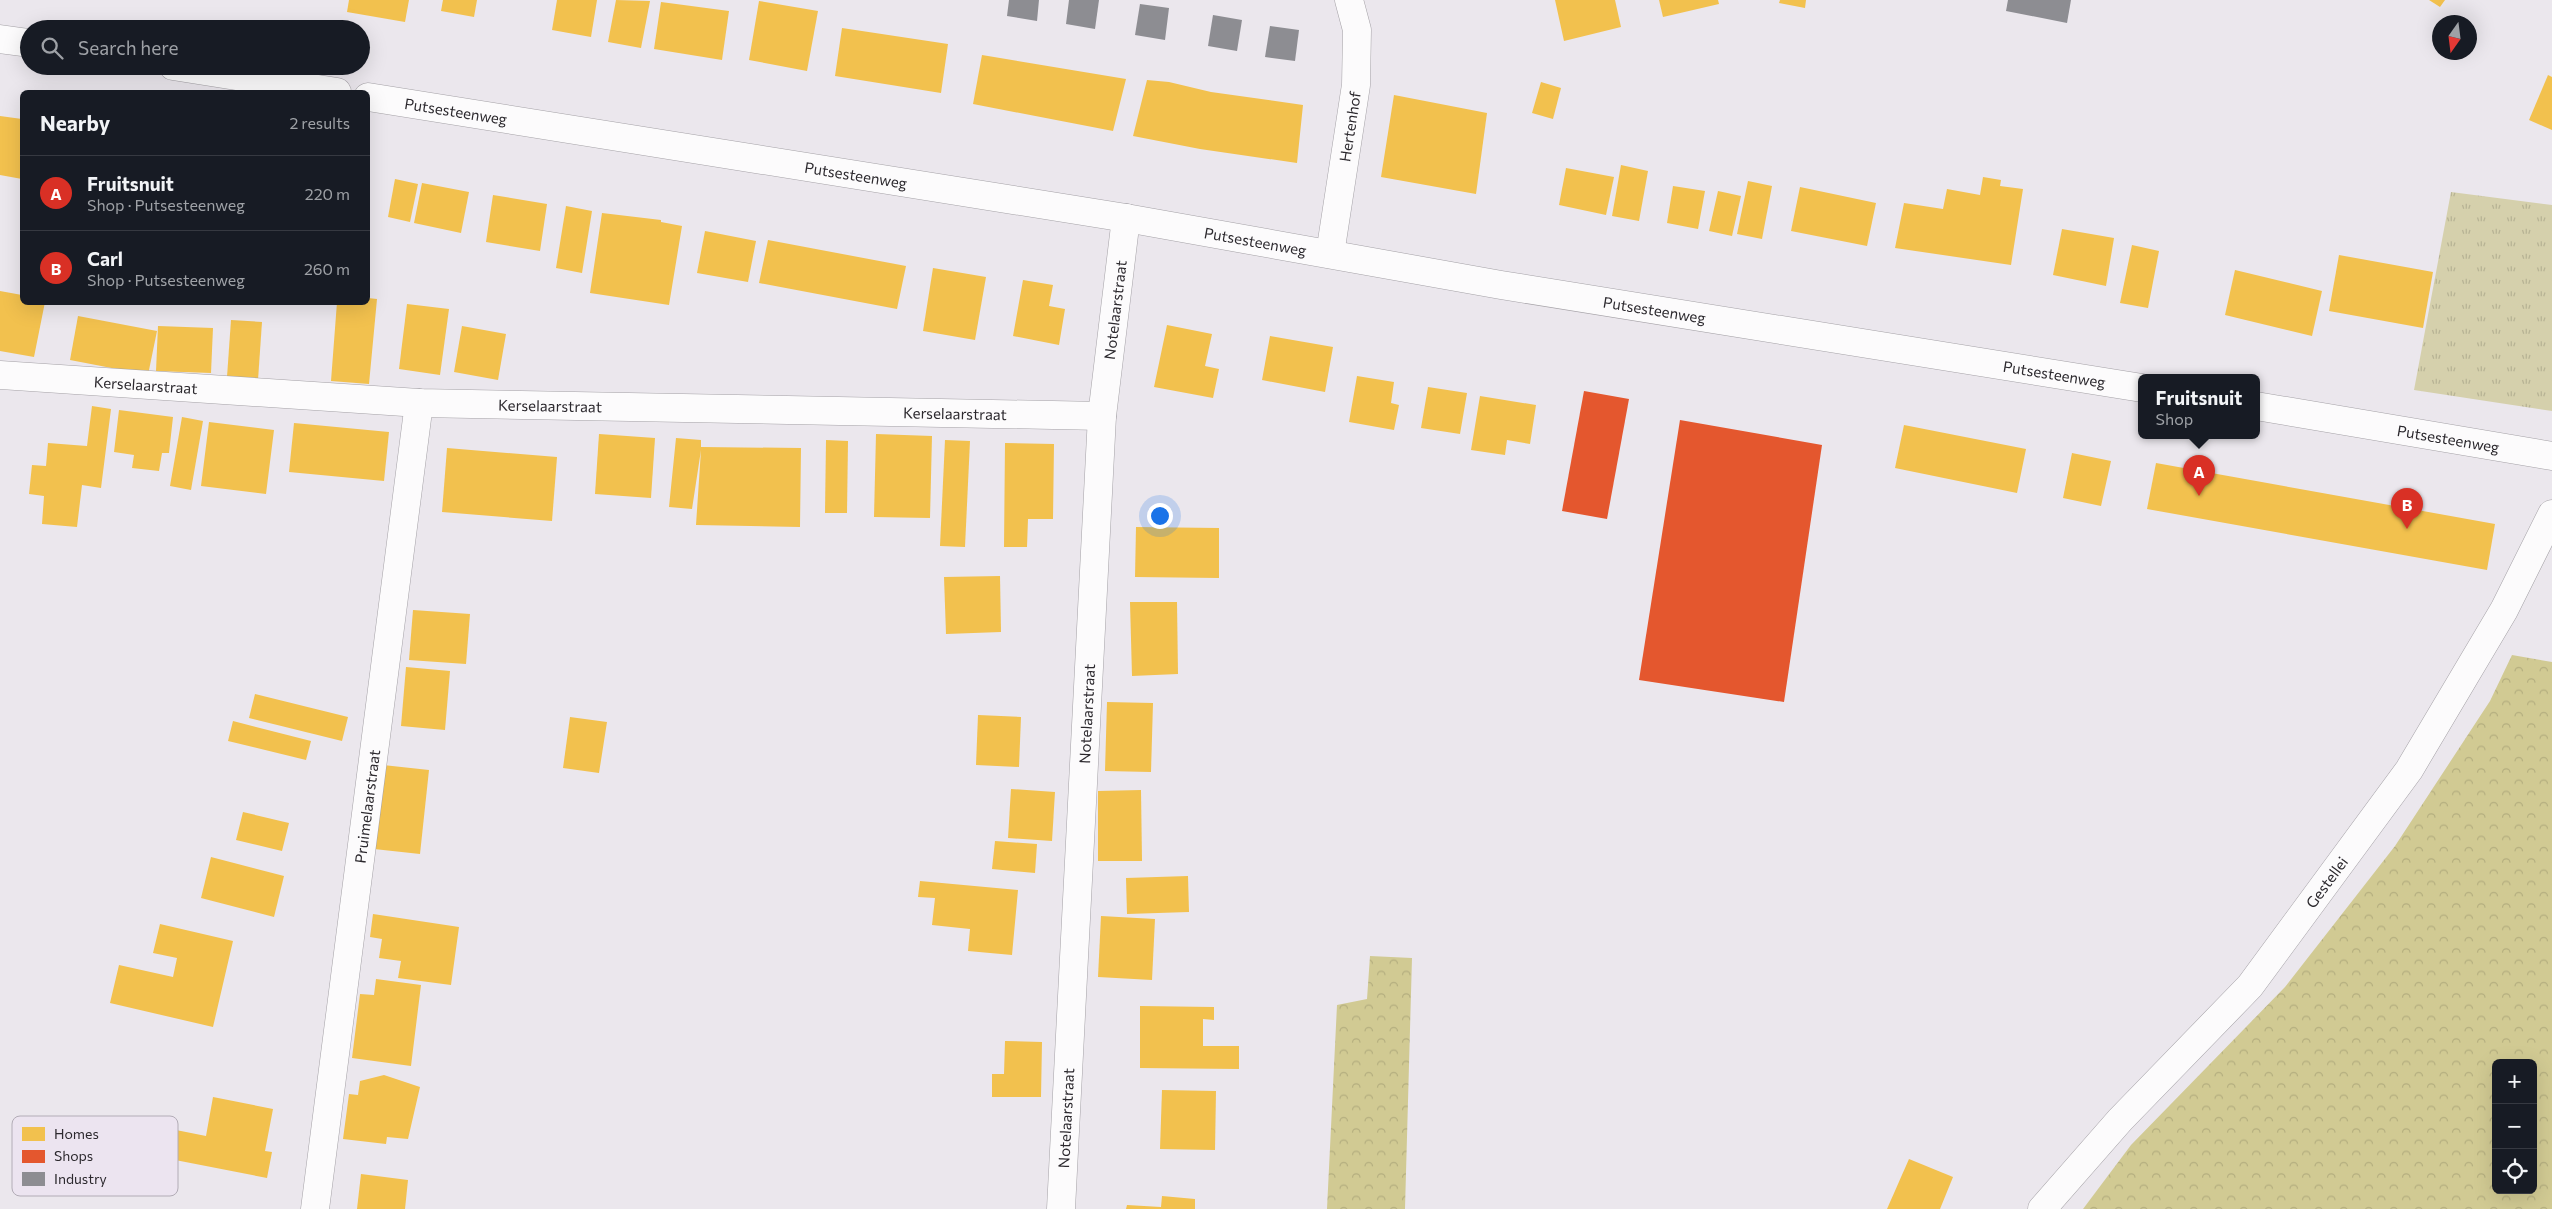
<!DOCTYPE html>
<meta charset="utf-8">
<style>
:root{--surface:#171b24;--page:#20242c;--text:#f1f3f6;--muted:#9ea1a6;--line:#363941;--accent:#d93025}
body{margin:0;font-family:Commissioner,sans-serif;background:var(--page);color:var(--text)}
.controls{position:absolute;right:15px;bottom:15px;display:grid;overflow:hidden;border-radius:8px;box-shadow:0 5px 20px #0002}
.controls button{width:45px;height:45px;display:grid;place-items:center;padding:0;border:0;border-bottom:1px solid var(--line);background:var(--surface);color:var(--text);font:25px sans-serif}
.compass{position:absolute;left:2432px;top:15px;width:45px;height:45px;border-radius:50%;background:var(--surface);box-shadow:0 5px 20px #0002;rotate:194deg}
.you{position:absolute;left:1159px;top:515px;width:18px;height:18px;margin:-12px;border:4px solid #fff;border-radius:50%;background:#1a73e8;box-shadow:0 0 0 8px #1a73e833}
.badge{display:grid;place-items:center;width:32px;height:32px;border-radius:50%;background:var(--accent);color:#fff;font-size:16px;font-weight:700}
.pin{position:absolute;translate:-50% -41px;filter:drop-shadow(0 1px 2px #0008)}
.pin::after{content:'';position:absolute;top:26px;width:18px;height:15px;background:inherit;clip-path:polygon(0 0,100% 0,50% 100%)}
.popup{position:absolute;left:2138px;top:374px;width:122px;height:65px;box-sizing:border-box;display:grid;place-content:center;border-radius:8px;background:var(--surface);filter:drop-shadow(0 1px 4px #0005);font-size:16px;white-space:nowrap;color:var(--muted)}
.popup b{font-size:19px;color:var(--text)}
.popup::after{content:'';position:absolute;left:50%;top:100%;margin-left:-10px;border:10px solid transparent;border-top-color:var(--surface)}
.list{margin:0;padding:0;list-style:none}
h2{display:flex;justify-content:space-between;align-items:center;height:65px;margin:0;padding:0 20px;font-size:21px}
h2 small{font-size:16px;font-weight:400;color:var(--muted)}
.list li{display:grid;grid-template-columns:32px 1fr auto;gap:15px;align-items:center;box-sizing:border-box;height:75px;padding:0 20px;border-top:1px solid var(--line)}
.list b{display:block;font-size:19px;white-space:nowrap}
.list p{margin:0;font-size:16px;white-space:nowrap;color:var(--muted)}
.list em{font-size:16px;font-style:normal;color:var(--muted)}
.icon{flex:none;width:28px;height:28px;fill:none;stroke:currentColor;stroke-width:2;stroke-linecap:round;stroke-linejoin:round}
.map{position:relative;flex:none;width:2552px;height:1209px;overflow:hidden}
.search{position:absolute;background:var(--surface);box-shadow:0 5px 20px #0002;left:20px;top:20px;width:350px;height:55px;display:flex;align-items:center;gap:12px;box-sizing:border-box;padding:0 18px;border-radius:28px;color:var(--muted);font-size:19px}
.panel{position:absolute;background:var(--surface);box-shadow:0 5px 20px #0002;left:20px;top:90px;width:350px;height:215px;border-radius:8px}
.map>svg:first-child{display:block}
.grass{fill:url(#grass-tufts)}
.forest{fill:url(#forest-crowns);fill-rule:evenodd}
.homes{fill:#f2c14e}
.shops{fill:#e4572e}
.industry{fill:#8d8d92}
.lines{fill:none;stroke-linecap:round;stroke-linejoin:round}
.street-casing{stroke:#a4a1a6;stroke-width:29}
.secondary-casing{stroke:#a4a1a6;stroke-width:29}
.street{stroke:#fcfbfc;stroke-width:28}
.secondary{stroke:#fcfbfc;stroke-width:28}
.labels{text-anchor:middle;dominant-baseline:central;stroke-width:5;stroke-linejoin:round;paint-order:stroke}
.street-label{font-size:15px;fill:#2c292e;stroke:#ece4f0}
.key{fill:#ece4f0;stroke:#b2acb6;stroke-width:1}
.key-label{font-size:14px;fill:#2c292e}
</style>
<div class="map">
<svg width="2552" height="1209" viewBox="0 0 2552 1209">
<defs>
<pattern id="grass-tufts" width="24" height="20" patternUnits="userSpaceOnUse" patternTransform="scale(1.25)"><rect width="24" height="20" fill="#d5d0ac"/><path d="M3 7l-1-3M5 7V3M7 7l1-3M15 17l-1-3M17 17v-4M19 17l1-3" fill="none" stroke="#b7b394"/></pattern>
<pattern id="forest-crowns" width="20" height="18" patternUnits="userSpaceOnUse" patternTransform="scale(1.25)"><rect width="20" height="18" fill="#d1ca93"/><path d="M2 6a3 3 0 1 1 6 0M12 15a3 3 0 1 1 6 0" fill="none" stroke="#b4ae7f"/></pattern>
</defs>
<rect width="100%" height="100%" fill="#ebe7ed"/>
<!-- grass -->
<path class="grass" d="M2451 192 2552 205V411L2414 390Z"/>
<!-- forest -->
<g class="forest">
<path d="M2512 655 2552 662V1209H2083L2131 1145 2285 987 2395 846 2490 701ZM2496 1063H2533V1190H2496Z"/>
<path d="M1370 956 1412 958 1405 1209H1327L1337 1005 1367 999Z"/>
</g>
<!-- homes -->
<g class="homes">
<path d="M349 0H409L405 22 347 12Z"/>
<path d="M443 0H477L474 17 441 11Z"/>
<path d="M557 0H597L591 37 552 30Z"/>
<path d="M616 0 650 1 641 48 608 42Z"/>
<path d="M1555 0H1615L1621 27 1564 41Z"/>
<path d="M1659 0H1718L1719 4 1663 17Z"/>
<path d="M1780 0H1806L1805 8 1779 3Z"/>
<path d="M2429 0H2445L2440 7Z"/>
<path d="M759 1 818 11 807 71 749 60Z"/>
<path d="M661 2 729 11 722 60 654 49Z"/>
<path d="M842 28 948 44 941 93 835 76Z"/>
<path d="M982 55 1126 79 1113 131 973 104Z"/>
<path d="M2548 75 2552 77V130L2529 120Z"/>
<path d="M1147 80 1169 82 1211 92 1303 105 1297 163 1200 149 1133 136Z"/>
<path d="M1541 82 1561 88 1553 119 1532 113Z"/>
<path d="M1394 95 1487 113 1476 194 1381 177Z"/>
<path d="M0 116 22 119V179L0 175Z"/>
<path d="M1621 165 1648 171 1639 221 1612 216Z"/>
<path d="M1566 168 1614 177 1606 215 1559 205Z"/>
<path d="M1983 177 2001 180 2000 186 2023 189 2011 265 1895 248 1904 203 1943 209 1947 189 1980 195Z"/>
<path d="M395 179 418 184 410 222 388 217Z"/>
<path d="M1748 181 1772 186 1762 239 1737 234Z"/>
<path d="M422 183 469 192 461 233 414 223Z"/>
<path d="M1673 186 1705 191 1698 229 1667 223Z"/>
<path d="M1800 187 1876 203 1867 246 1791 231Z"/>
<path d="M1718 191 1741 196 1732 236 1709 231Z"/>
<path d="M493 195 547 204 540 251 486 242Z"/>
<path d="M566 206 592 211 582 273 556 268Z"/>
<path d="M602 213 661 220V222L682 226 669 305 590 293Z"/>
<path d="M2062 229 2114 238 2106 286 2053 275Z"/>
<path d="M705 231 756 241 748 282 697 273Z"/>
<path d="M768 240 906 266 897 309 759 283Z"/>
<path d="M2132 245 2159 251 2148 308 2120 303Z"/>
<path d="M2339 255 2433 272 2423 328 2329 311Z"/>
<path d="M933 268 986 277 975 340 923 331Z"/>
<path d="M2235 270 2322 291 2312 336 2225 315Z"/>
<path d="M1023 280 1053 285 1049 306 1065 309 1059 345 1013 336Z"/>
<path d="M0 291 22 295V302H45L34 357 0 351Z"/>
<path d="M368 298 377 299 369 384 331 381 337 302H368Z"/>
<path d="M407 304 449 309 440 375 399 369Z"/>
<path d="M78 316 157 331 148 375 70 360Z"/>
<path d="M231 320 262 322 258 380 227 377Z"/>
<path d="M1167 325 1212 334 1205 366 1219 369 1213 398 1154 387Z"/>
<path d="M158 326 213 328 211 373 156 371Z"/>
<path d="M462 326 506 334 498 380 454 372Z"/>
<path d="M1270 336 1333 347 1325 392 1262 380Z"/>
<path d="M1357 376 1394 382 1391 403 1399 405 1394 430 1349 422Z"/>
<path d="M1428 387 1467 393 1460 434 1421 428Z"/>
<path d="M1480 396 1536 405 1530 444 1507 440 1505 455 1471 450Z"/>
<path d="M92 406 111 409 101 488 82 485 77 527 42 524 44 496 29 494 32 465 46 466 48 443 87 446Z"/>
<path d="M119 410 173 417 169 453H162L159 471 132 468 134 455 114 452Z"/>
<path d="M182 417 203 421 191 490 170 486Z"/>
<path d="M209 422 274 430 266 494 201 486Z"/>
<path d="M294 423 389 432 384 481 289 472Z"/>
<path d="M1904 425 2026 449 2017 493 1895 468Z"/>
<path d="M599 434 655 438 651 498 595 494Z"/>
<path d="M876 434 932 436 930 518 874 517Z"/>
<path d="M676 438 701 440V447L801 448 800 527 696 525 701 450 692 509 669 507Z"/>
<path d="M826 440 848 441 847 513H825Z"/>
<path d="M945 440 970 441 965 547 940 546Z"/>
<path d="M1005 443 1054 444 1053 519H1028L1027 547H1004Z"/>
<path d="M447 448 557 457 552 521 442 512Z"/>
<path d="M2072 453 2111 461 2101 506 2063 498Z"/>
<path d="M2156 463 2495 524 2487 570 2147 509Z"/>
<path d="M1136 527 1219 528V578L1135 577Z"/>
<path d="M1000 576 1001 632 946 634 944 577Z"/>
<path d="M1130 602H1177L1178 674 1132 676Z"/>
<path d="M413 610 470 614 466 664 409 660Z"/>
<path d="M406 667 450 671 445 730 401 726Z"/>
<path d="M255 694 348 717 342 741 249 718Z"/>
<path d="M1107 702 1153 703 1151 772 1105 771Z"/>
<path d="M978 715 1021 717 1019 767 976 765Z"/>
<path d="M570 717 607 722 599 773 563 768Z"/>
<path d="M233 721 311 741 306 760 228 741Z"/>
<path d="M383 765 429 770 420 854 374 849Z"/>
<path d="M1011 789 1055 792 1052 841 1008 838Z"/>
<path d="M1141 790 1142 861H1098V791Z"/>
<path d="M243 812 289 823 282 851 236 840Z"/>
<path d="M995 841 1037 844 1035 873 992 869Z"/>
<path d="M211 857 284 876 274 917 201 898Z"/>
<path d="M1188 876 1189 912 1127 914 1126 878Z"/>
<path d="M920 881 1018 890 1012 955 968 951 970 929 932 925 935 898 918 897Z"/>
<path d="M373 914 459 927 451 985 398 978 401 961 379 958 382 939 370 937Z"/>
<path d="M1101 916 1155 919 1152 980 1098 977Z"/>
<path d="M160 924 233 941 213 1027 110 1003 119 965 173 977 177 958 153 953Z"/>
<path d="M376 979 421 985 411 1066 352 1058 360 994 374 995Z"/>
<path d="M1140 1006 1214 1007V1020L1203 1019V1046H1239V1069L1140 1068Z"/>
<path d="M1005 1041 1042 1042 1041 1097H992V1074H1004Z"/>
<path d="M384 1075 420 1087 408 1139 387 1137 386 1144 343 1139 349 1094 358 1095 360 1081Z"/>
<path d="M1162 1090 1216 1091 1215 1150 1160 1149Z"/>
<path d="M213 1097 273 1109 265 1151 272 1152 267 1178 170 1159 176 1130 206 1136Z"/>
<path d="M1909 1159 1953 1177 1940 1209H1887Z"/>
<path d="M361 1174 408 1180 405 1209H357Z"/>
<path d="M1162 1196 1195 1199V1209H1126L1127 1205 1161 1207Z"/>
</g>
<!-- shops -->
<g class="shops">
<path d="M1584 391 1629 399 1607 519 1562 511Z"/>
<path d="M1680 420 1822 445 1784 702 1639 680Z"/>
</g>
<!-- industry -->
<g class="industry">
<path d="M1009 0H1039L1037 21 1007 16Z"/>
<path d="M1069 0H1099L1095 29 1066 24Z"/>
<path d="M2008 0H2071L2067 23 2006 11Z"/>
<path d="M1140 4 1169 8 1165 40 1135 35Z"/>
<path d="M1213 15 1242 20 1237 51 1208 46Z"/>
<path d="M1270 26 1299 30 1295 61 1265 57Z"/>
</g>
<g class="lines">
<defs>
<g id="street">
<path id="s1" d="M1330 254 1356 85 1357 30 1349 0"/>
<path id="s2" d="M0 375 419 403 1102 416"/>
<path id="s3" d="M315 1209 419 403"/>
<path id="s4" d="M1061 1209 1102 416 1126 218"/>
<path id="s5" d="M2042 1209 2120 1120 2250 986 2409 770 2504 610 2552 514"/>
</g>
<g id="secondary">
<path d="M0 39 29 43"/>
<path d="M173 66 337 92"/>
<path id="s6" d="M368 97 1126 218 1501 285 2142 388"/>
<path id="s7" d="M2256 406 2552 456"/>
</g>
</defs>
<!-- street casing -->
<use href="#street" class="street-casing"/>
<!-- secondary casing -->
<use href="#secondary" class="secondary-casing"/>
<!-- street -->
<use href="#street" class="street"/>
<!-- secondary -->
<use href="#secondary" class="secondary"/>
</g>
<g class="labels">
<!-- street labels -->
<g class="street-label">
<text stroke="none"><textPath href="#s6" startOffset="89">Putsesteenweg</textPath></text>
<text stroke="none"><textPath href="#s1" startOffset="129">Hertenhof</textPath></text>
<text stroke="none"><textPath href="#s6" startOffset="494">Putsesteenweg</textPath></text>
<text stroke="none"><textPath href="#s6" startOffset="899">Putsesteenweg</textPath></text>
<text stroke="none"><textPath href="#s4" startOffset="901">Notelaarstraat</textPath></text>
<text stroke="none"><textPath href="#s6" startOffset="1304">Putsesteenweg</textPath></text>
<text stroke="none"><textPath href="#s6" startOffset="1709">Putsesteenweg</textPath></text>
<text stroke="none"><textPath href="#s2" startOffset="146">Kerselaarstraat</textPath></text>
<text stroke="none"><textPath href="#s2" startOffset="551">Kerselaarstraat</textPath></text>
<text stroke="none"><textPath href="#s2" startOffset="956">Kerselaarstraat</textPath></text>
<text stroke="none"><textPath href="#s7" startOffset="195">Putsesteenweg</textPath></text>
<text stroke="none"><textPath href="#s4" startOffset="496">Notelaarstraat</textPath></text>
<text stroke="none"><textPath href="#s3" startOffset="406">Pruimelaarstraat</textPath></text>
<text stroke="none"><textPath href="#s5" startOffset="434">Gestellei</textPath></text>
<text stroke="none"><textPath href="#s4" startOffset="91">Notelaarstraat</textPath></text>
</g>
</g>
<!-- legend -->
<rect x="12" y="1116" width="166" height="80" rx="8" class="key"/>
<rect x="22" y="1127" width="23" height="14" fill="#f2c14e"/>
<rect x="22" y="1150" width="23" height="13" fill="#e4572e"/>
<rect x="22" y="1172" width="23" height="14" fill="#8d8d92"/>
<g class="key-label">
<text x="54" y="1139">Homes</text>
<text x="54" y="1161">Shops</text>
<text x="54" y="1184">Industry</text>
</g>
</svg>
<div class="controls">
<button>+</button>
<button>−</button>
<button><svg class="icon" aria-label="locate" viewBox="0 0 24 24"><circle cx="12" cy="12" r="6"/><path d="M12 2v4M12 18v4M2 12h4M18 12h4"/></svg></button>
</div>
<svg class="compass" viewBox="-18 -18 36 36"><path d="M0-13l5 13h-10z" fill="#e53935"/><path d="M0 13l5-13h-10z" fill="#9ea1a6"/></svg>
<div class="you"></div>
<div class="pin badge" style="left:2199px;top:496px">A</div>
<div class="popup"><b>Fruitsnuit</b>Shop</div>
<div class="pin badge" style="left:2407px;top:529px">B</div>
<div class="search"><svg class="icon" aria-label="search" viewBox="0 0 24 24"><circle cx="10" cy="10" r="6"/><path d="M15 15l6 6"/></svg>Search here</div>
<section class="panel">
<h2>Nearby<small>2 results</small></h2>
<ul class="list">
<li><span class="badge">A</span><div><b>Fruitsnuit</b><p>Shop · Putsesteenweg</p></div><em>220 m</em></li>
<li><span class="badge">B</span><div><b>Carl</b><p>Shop · Putsesteenweg</p></div><em>260 m</em></li>
</ul>
</section>
</div>
